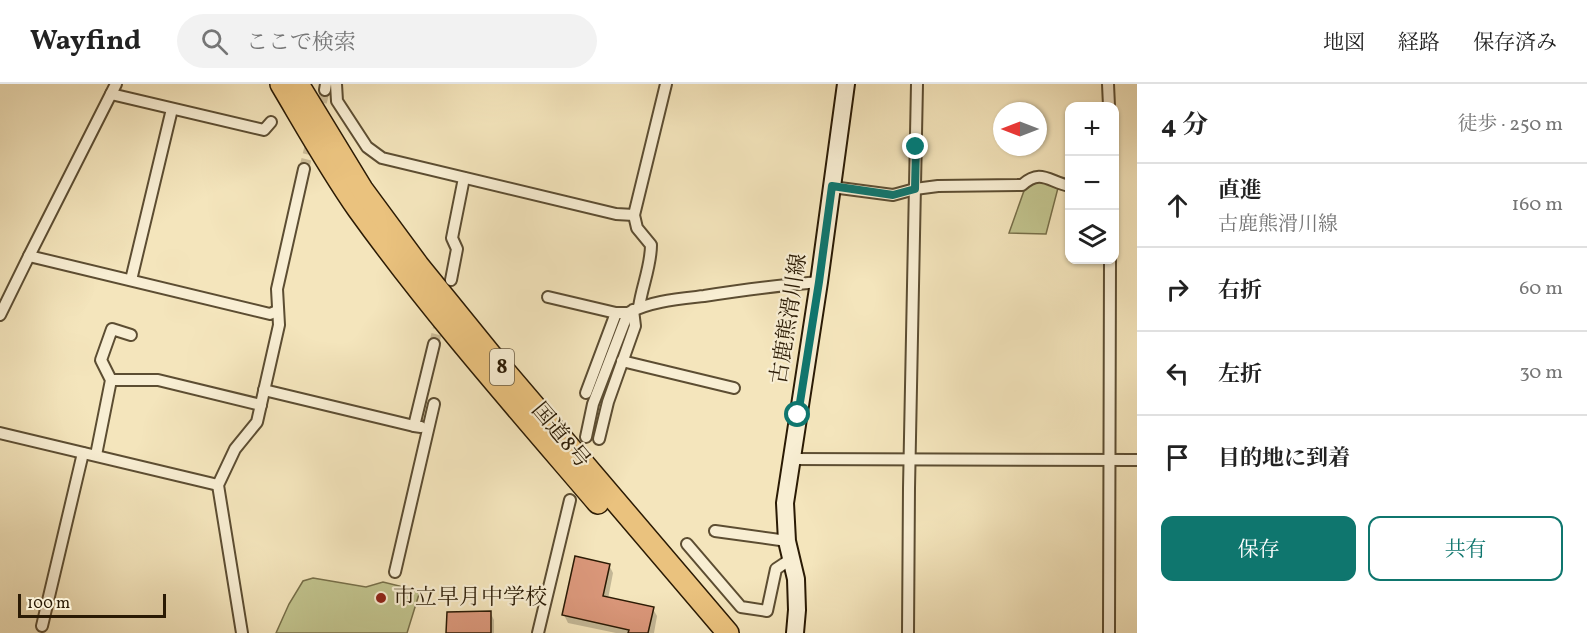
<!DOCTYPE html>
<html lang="ja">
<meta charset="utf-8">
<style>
:root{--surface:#fff;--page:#f2f2f2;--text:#222;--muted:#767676;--line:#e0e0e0;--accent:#0f766e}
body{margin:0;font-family:Vollkorn,"Noto Serif JP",serif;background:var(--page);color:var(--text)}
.controls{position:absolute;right:18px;top:18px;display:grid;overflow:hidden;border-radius:12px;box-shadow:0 2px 4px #0004}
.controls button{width:54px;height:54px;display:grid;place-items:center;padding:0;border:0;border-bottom:2px solid var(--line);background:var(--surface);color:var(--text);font:30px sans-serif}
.compass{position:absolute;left:993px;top:18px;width:54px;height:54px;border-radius:50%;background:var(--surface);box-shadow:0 2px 4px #0004;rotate:270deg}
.scale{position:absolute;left:18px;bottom:15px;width:148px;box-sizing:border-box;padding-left:6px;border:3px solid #2a1a04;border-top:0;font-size:16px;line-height:21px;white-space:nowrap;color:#2a1a04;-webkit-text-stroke:4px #f8eed3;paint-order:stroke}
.stop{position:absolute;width:18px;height:18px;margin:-14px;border:4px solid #0f766e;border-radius:50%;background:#fff}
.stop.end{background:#0f766e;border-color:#fff;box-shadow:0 2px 6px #0008}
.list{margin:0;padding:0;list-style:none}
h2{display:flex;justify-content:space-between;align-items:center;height:78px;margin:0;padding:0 24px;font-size:26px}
h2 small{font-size:20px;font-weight:400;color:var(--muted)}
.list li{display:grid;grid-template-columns:39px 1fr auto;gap:18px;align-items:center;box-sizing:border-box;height:84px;padding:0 24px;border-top:2px solid var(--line)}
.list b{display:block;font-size:22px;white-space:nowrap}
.list p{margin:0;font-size:20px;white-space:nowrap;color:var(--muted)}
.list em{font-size:20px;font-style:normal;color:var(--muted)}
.actions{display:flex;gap:12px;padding:18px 24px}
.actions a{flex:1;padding:14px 0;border:2px solid var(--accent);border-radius:12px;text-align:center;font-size:21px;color:var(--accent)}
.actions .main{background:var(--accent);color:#fff}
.icon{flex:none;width:33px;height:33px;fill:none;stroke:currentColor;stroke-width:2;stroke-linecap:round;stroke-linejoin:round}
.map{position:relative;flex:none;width:1137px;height:549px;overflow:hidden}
header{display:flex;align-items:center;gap:36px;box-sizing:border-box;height:84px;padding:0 30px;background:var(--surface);border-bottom:2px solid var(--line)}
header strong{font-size:28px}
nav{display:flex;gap:33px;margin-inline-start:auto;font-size:21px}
.search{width:420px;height:54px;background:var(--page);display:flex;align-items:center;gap:15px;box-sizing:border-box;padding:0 21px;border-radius:33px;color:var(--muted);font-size:22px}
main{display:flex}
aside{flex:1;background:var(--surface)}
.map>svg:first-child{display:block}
.green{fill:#c1c38d;stroke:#766e48;stroke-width:1.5}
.shadow{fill:#0003}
.building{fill:#da977a;stroke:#2a1a04;stroke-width:1.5}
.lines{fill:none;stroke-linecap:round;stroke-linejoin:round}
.street-tunnel{stroke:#ccbc97;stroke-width:10;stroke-dasharray:10 5;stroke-linecap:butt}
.street-casing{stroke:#5c4d32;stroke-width:14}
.secondary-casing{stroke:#2a1a04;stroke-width:20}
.highway-casing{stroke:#2a1a04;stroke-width:24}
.street{stroke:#f8eed3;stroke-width:10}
.secondary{stroke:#f8eed3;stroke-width:16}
.highway{stroke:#eac27e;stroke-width:21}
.route{stroke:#0f766e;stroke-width:8}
.poi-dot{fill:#8f2418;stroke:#f8eed3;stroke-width:2}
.labels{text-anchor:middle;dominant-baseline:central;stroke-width:4.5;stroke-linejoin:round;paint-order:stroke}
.shield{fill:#f8eed3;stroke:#685a42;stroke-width:1.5}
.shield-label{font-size:21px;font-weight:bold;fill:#2a1a04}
.street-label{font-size:22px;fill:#2a1a04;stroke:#f8eed3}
.poi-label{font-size:22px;fill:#2a1a04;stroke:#f8eed3;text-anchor:start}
</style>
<header>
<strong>Wayfind</strong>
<div class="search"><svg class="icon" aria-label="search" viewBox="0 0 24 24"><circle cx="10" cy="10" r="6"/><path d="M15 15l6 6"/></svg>ここで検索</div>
<nav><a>地図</a><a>経路</a><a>保存済み</a></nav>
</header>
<main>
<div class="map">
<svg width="1137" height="549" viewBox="0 0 1137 549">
<rect width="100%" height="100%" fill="#f4e5bc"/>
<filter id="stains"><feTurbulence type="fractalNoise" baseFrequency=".00333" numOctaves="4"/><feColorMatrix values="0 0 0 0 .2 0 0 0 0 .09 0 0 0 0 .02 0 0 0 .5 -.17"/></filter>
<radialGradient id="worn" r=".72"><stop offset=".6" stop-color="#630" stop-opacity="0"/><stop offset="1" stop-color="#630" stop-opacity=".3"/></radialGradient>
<!-- green -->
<g class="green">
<path d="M1031 97H1042L1058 104 1046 150 1009 149 1025 104Z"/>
<path d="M313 494 366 503 383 498 420 507 407 549H276L289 520 303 497Z"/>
</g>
<!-- shadow -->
<g class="shadow">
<path d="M609 481 613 489 608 515 653 525 657 532 654 549H616L568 539 564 531Z"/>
<path d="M490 528 494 536V549H448Z"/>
</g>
<!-- building -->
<g class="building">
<path d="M575 472 610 480 603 512 654 523 648 549H628L629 546 562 531Z"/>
<path d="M491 527V549H446L447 528Z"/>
</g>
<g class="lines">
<!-- street-tunnel -->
<g class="street-tunnel">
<path d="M318 33 325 6"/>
<path d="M304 85 312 53"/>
<path d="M434 260 441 231"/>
</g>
<defs>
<g id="street">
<path d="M336 0 337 17 367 63 382 74 616 130 634 131"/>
<path d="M1108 0 1109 22"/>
<path d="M325 6 326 0"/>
<path d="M111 10 264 46 271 38"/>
<path d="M832 103 893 111 915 105 938 102 1022 101C1041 84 1049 98 1070 102"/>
<path d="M29 172 116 0"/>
<path d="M131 196 172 25"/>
<path d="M451 196 457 165 452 154 464 94"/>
<path d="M548 213 616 229"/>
<path d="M639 223C642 202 651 182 651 161L637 144 634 131 666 0"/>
<path d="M0 231 29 172 270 230 277 227"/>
<path d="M622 277 734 304"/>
<path d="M111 296H158L261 321"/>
<path d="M264 306 414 342"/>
<path d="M586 309 616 229H628"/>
<path d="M421 343 414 342 434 260"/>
<path d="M0 349 218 401"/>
<path d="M586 353 593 320 628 229C651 217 678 215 704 212 743 206 781 201 819 198"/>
<path d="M599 355 608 318 635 242 633 226"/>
<path d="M96 371 111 296 101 276 112 245 131 251"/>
<path d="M791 375 1137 376"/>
<path d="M715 447 787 457"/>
<path d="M687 460 741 523 767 527 776 485 791 475"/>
<path d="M395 488 434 320"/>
<path d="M42 542 83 369"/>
<path d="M242 549 218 401 235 365 257 338 279 241 277 205 304 85"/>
<path d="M538 549 570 416"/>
<path d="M908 549 909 404 917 0"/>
<path d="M1109 549 1110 176"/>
</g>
<path id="secondary" d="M795 549 797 526 796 495 787 457 785 419 819 198 846 0"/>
<g id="highway">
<path d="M281 0C306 42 330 85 358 125 432 228 516 323 598 419"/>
<path d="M298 0 362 105 418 181 491 271 728 549"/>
</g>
</defs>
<!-- street casing -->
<use href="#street" class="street-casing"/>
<!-- secondary casing -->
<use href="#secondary" class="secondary-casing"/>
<!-- highway casing -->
<use href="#highway" class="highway-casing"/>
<!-- street -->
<use href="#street" class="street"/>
<!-- secondary -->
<use href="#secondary" class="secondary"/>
<!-- highway -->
<use href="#highway" class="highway"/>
</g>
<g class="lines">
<!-- route -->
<path class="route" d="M798 331 819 198 832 102 893 111 915 105 916 63"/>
</g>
<!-- markers -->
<circle class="poi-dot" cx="381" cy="514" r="6"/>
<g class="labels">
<!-- shield labels -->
<rect class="shield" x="490" y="265" width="24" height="36" rx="4.5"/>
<g class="shield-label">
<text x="502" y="283">8</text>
</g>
<!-- street labels -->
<g class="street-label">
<text transform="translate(790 235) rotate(-81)">古鹿熊滑川線</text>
<text transform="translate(560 352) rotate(50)">国道8号</text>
</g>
<!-- poi labels -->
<g class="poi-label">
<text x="393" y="514">市立早月中学校</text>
</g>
</g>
<rect width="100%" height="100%" filter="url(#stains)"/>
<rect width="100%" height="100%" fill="url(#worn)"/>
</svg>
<div class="controls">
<button>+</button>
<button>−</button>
<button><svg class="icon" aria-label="layers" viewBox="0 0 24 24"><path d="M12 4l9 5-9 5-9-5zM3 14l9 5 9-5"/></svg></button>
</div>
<svg class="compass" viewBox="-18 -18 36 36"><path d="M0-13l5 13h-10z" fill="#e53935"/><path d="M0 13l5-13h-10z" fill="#767676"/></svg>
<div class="scale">100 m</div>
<div class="stop" style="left:798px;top:331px"></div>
<div class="stop end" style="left:916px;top:63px"></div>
</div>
<aside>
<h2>4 分<small>徒歩 · 250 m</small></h2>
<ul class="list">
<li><svg class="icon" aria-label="ahead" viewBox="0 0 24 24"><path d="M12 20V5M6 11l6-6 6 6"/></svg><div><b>直進</b><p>古鹿熊滑川線</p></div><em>160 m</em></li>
<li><svg class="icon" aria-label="right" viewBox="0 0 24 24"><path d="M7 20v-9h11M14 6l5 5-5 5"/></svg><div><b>右折</b></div><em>60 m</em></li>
<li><svg class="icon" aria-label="left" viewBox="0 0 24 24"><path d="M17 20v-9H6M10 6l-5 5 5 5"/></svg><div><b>左折</b></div><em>30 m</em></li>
<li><svg class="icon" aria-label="arrive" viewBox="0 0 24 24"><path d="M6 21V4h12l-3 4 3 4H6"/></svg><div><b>目的地に到着</b></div></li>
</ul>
<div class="actions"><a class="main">保存</a><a>共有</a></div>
</aside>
</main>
